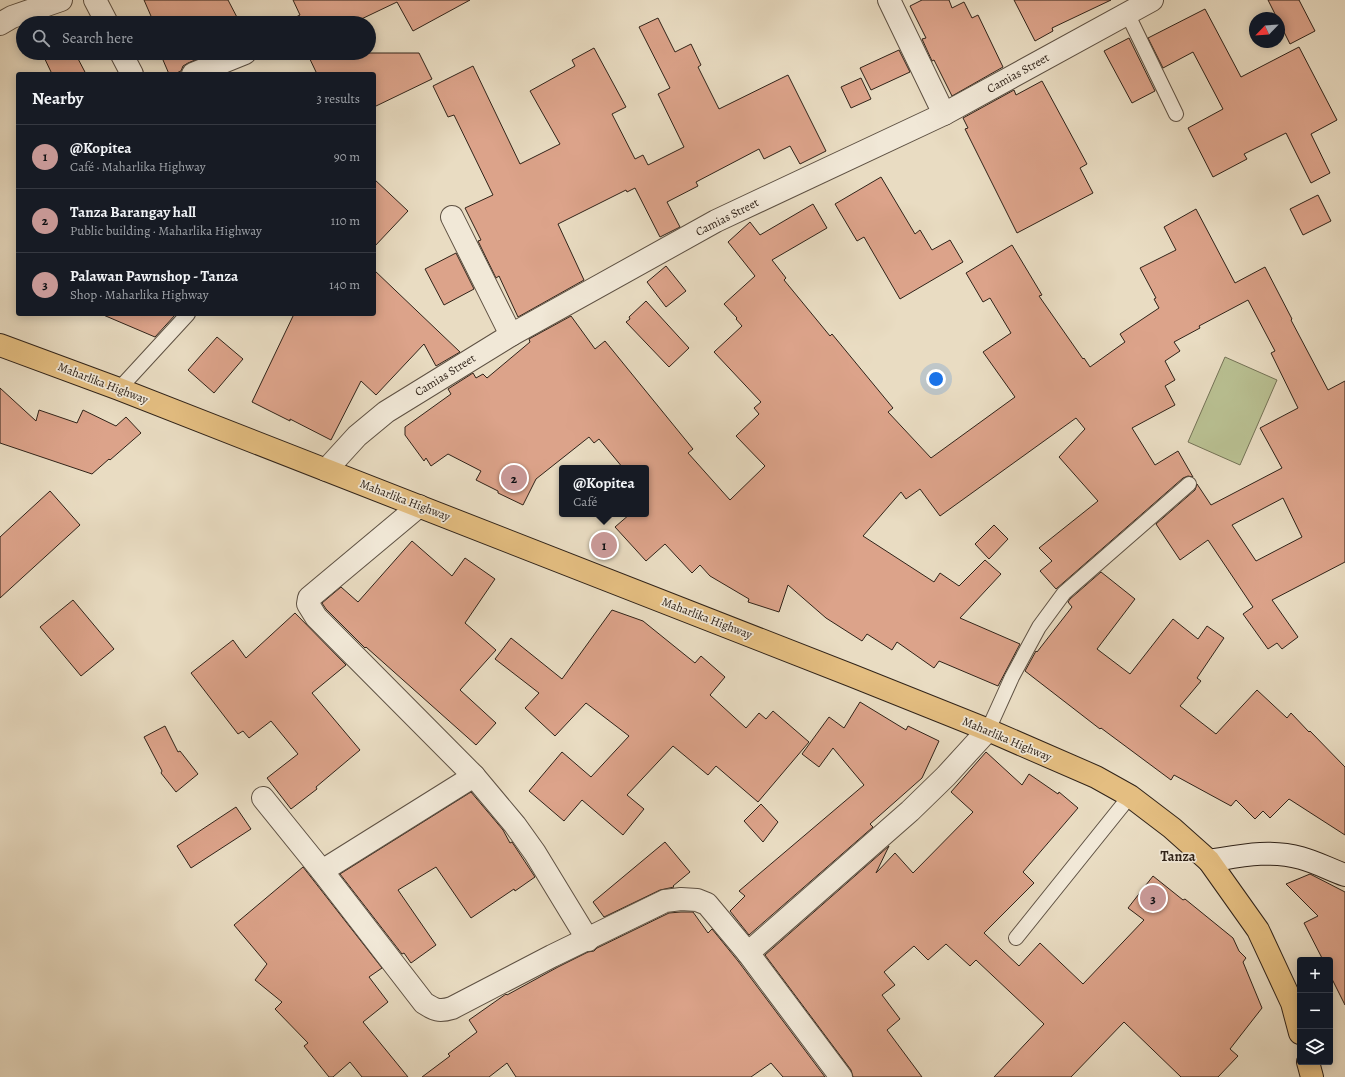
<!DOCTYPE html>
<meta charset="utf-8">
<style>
:root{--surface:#171b24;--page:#242831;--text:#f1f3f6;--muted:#9ea1a6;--line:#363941;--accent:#c59692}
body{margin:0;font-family:Alegreya,serif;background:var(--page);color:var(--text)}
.controls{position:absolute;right:12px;bottom:12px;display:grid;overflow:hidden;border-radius:4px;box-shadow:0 2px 10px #0003}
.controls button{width:36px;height:36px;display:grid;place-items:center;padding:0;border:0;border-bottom:1px solid var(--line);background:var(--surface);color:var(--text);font:20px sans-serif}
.compass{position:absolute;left:1249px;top:12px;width:36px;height:36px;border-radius:50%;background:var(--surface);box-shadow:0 2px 10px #0003;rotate:245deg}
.you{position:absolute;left:936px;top:379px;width:14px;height:14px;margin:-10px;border:3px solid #fff;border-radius:50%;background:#1a73e8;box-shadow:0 0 0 6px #1a73e833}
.badge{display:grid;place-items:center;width:26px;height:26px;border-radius:50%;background:var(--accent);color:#111;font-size:13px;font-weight:700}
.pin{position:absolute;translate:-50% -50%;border:2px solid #fff;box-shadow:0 1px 4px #0006}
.popup{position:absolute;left:559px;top:465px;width:90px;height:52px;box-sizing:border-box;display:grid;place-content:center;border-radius:4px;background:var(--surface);filter:drop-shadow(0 1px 3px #0005);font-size:13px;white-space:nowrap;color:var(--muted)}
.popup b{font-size:15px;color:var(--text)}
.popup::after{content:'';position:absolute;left:50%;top:100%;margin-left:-8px;border:8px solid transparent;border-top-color:var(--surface)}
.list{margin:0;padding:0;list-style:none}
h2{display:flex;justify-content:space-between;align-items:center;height:52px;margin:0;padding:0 16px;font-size:17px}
h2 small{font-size:13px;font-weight:400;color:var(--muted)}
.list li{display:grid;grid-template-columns:26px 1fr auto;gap:12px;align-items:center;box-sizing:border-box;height:64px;padding:0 16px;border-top:1px solid var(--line)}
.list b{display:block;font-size:15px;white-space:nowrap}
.list p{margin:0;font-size:13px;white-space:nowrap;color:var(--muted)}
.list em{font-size:13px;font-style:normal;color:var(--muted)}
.icon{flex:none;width:22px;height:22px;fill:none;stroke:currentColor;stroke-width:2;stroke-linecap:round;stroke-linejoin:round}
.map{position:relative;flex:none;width:1345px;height:1077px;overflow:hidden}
.search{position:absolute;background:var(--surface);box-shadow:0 2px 10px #0003;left:16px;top:16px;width:360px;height:44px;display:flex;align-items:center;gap:10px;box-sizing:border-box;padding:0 14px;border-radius:22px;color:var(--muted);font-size:15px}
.panel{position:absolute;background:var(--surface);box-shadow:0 2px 10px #0003;left:16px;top:72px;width:360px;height:244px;border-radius:4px}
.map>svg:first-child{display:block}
.green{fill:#b9c092;stroke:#747256}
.building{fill:#dca38a;stroke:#302319;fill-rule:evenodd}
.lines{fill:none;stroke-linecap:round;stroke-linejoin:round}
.service-casing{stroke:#5e5143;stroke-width:16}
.minor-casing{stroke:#5e5143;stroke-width:24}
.secondary-casing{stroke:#302319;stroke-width:24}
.primary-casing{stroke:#302319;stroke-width:24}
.service{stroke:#f1e8d7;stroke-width:14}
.minor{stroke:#f1e8d7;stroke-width:22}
.secondary{stroke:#f1e8d7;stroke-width:22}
.primary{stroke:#e4be81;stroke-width:22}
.labels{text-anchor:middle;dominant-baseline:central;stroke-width:3.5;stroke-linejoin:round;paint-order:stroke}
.street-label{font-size:12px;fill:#302319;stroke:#f1e8d7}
.quarter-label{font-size:14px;font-weight:bold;fill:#302319;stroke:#f1e8d7}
</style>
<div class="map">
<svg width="1345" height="1077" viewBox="0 0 1345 1077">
<rect width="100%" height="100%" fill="#e9dcc2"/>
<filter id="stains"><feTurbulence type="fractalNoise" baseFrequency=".005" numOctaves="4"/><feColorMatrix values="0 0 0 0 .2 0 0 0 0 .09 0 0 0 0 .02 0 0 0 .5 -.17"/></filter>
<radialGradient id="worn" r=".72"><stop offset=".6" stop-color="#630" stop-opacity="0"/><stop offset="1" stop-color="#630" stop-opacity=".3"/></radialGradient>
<!-- green -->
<path class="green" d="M1225 357 1277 380 1240 465 1188 442Z"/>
<!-- building -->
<g class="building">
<path d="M144 0H228L240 23H154Z"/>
<path d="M293 0H470L413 31 397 2 353 23H292L290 20 300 15Z"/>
<path d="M922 0H949L952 8 964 2 972 18 978 15 1003 67 952 96 934 60 932 61 922 39 926 38 910 6Z"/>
<path d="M1014 0H1111L1052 28 1053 31 1035 41Z"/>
<path d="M1268 0H1299L1315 31 1290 44 1279 22V18H1277Z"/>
<path d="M1205 9 1241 77 1299 47 1337 120 1311 134 1330 173 1311 183 1286 133 1244 154 1247 159 1213 177 1188 128 1223 109 1193 52 1163 68 1148 38Z"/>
<path d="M658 18 675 52 691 44 701 65 698 67 719 109 788 75 826 151 800 164 790 146 764 159 759 149 696 182 698 186 667 202 680 227 660 237 635 188 627 192 626 190 558 224 584 280 518 317 499 276 496 278 478 241 481 240 465 208 493 195 454 115 448 117 433 86 473 66 520 164 560 144 530 91 575 66 572 60 594 48 626 107 612 114 635 159 643 155 648 165 684 147 658 94 670 88 639 27Z"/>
<path d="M1129 38 1155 91 1132 103 1104 51Z"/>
<path d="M899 50 910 72 871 90 860 68Z"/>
<path d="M42 53H75L86 74H52Z"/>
<path d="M160 53H212L188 63 183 66 181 71 174 74H169Z"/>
<path d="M307 53H419L432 79 374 107V74H317Z"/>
<path d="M861 78 871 99 851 108 841 87Z"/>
<path d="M1042 81 1087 164 1080 168 1093 193 1017 233 965 129 968 128 963 118 1014 90 1016 95Z"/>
<path d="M881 177 915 234 920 230 932 250 950 240 963 262 900 299 864 237 857 241 835 204Z"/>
<path d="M374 179 408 211 374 247Z"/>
<path d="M1318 195 1331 221 1303 235 1290 209Z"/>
<path d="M813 204 827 228 772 260 786 278 784 280 830 336 832 334 893 408 888 412 931 458 1015 397 983 352 1011 333 990 298 983 302 966 273 1012 245 1042 295 1039 296 1083 359 1084 358 1090 367 1125 342 1120 334 1159 308 1154 299 1156 298 1140 268 1176 250 1164 227 1196 209 1235 283 1265 267 1292 319 1291 320 1328 390 1345 381V562L1272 600 1298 637 1282 649 1277 643 1268 649 1243 614 1253 607 1208 540 1180 560 1156 524 1195 490 1197 484 1211 505 1282 468 1260 428 1298 408 1271 353 1275 351 1248 300 1199 326 1200 328 1174 342 1180 351 1165 361 1175 380 1165 386 1175 405 1132 428 1155 465 1178 451 1193 477 1188 476 1183 478 1056 589 1040 571 1052 561 1039 548 1098 501 1059 457 1085 429 1076 418 940 516 920 489 906 499 901 492 863 536 934 582 940 573 959 586 985 560 1001 574 960 618 1020 644 998 686 939 661 934 668 897 642 892 650 867 634 862 641 826 618 788 585 779 612 748 602 749 599 710 576 700 565 692 573 665 544 646 561 615 527 630 514H646V468H623L599 439 594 443 589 437 536 479 523 505 498 493V491L476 480 481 471 448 454 431 466 426 458 424 461 405 435V427L451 394 448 389 473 373 476 378 483 374 487 378 530 342 529 339 571 316 595 349 605 341 693 449 688 453 730 500 765 466 736 436 759 414 754 408 761 402 714 352 742 326 736 319 737 318 724 304 755 276 728 242 750 222 760 235ZM1283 498 1302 537 1256 561 1232 525Z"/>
<path d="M456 253 474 289 444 305 425 269Z"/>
<path d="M666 266 686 291 666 307 647 282Z"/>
<path d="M374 270 460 352 436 366 424 344 376 395 361 381 331 440 290 419V421L252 402 294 314H374Z"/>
<path d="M646 301 689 348 669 367 626 322 630 319 629 317Z"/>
<path d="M101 314H176L155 337Z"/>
<path d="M217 337 243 359 214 393 188 370Z"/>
<path d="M0 388 36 421 39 410 77 423 83 410 116 426 126 417 141 433 110 460 109 459 92 474 0 443Z"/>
<path d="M50 491 80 525 0 598V537Z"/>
<path d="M994 525 1008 539 989 559 975 544Z"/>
<path d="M412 541 452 576 465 558 495 579 465 623 496 650 460 690 496 723 476 745 366 647 365 648 326 609 322 603 341 587 358 602Z"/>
<path d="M1101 572 1135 599 1097 649 1130 674 1173 619 1198 639 1207 626 1224 638 1197 678 1201 681 1180 706 1216 734 1257 690 1287 718 1291 713 1309 732 1310 731 1345 767V835L1289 799 1270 818 1263 811 1255 819 1236 800 1231 806 1174 775 1171 780 1101 728 1100 729 1025 671 1036 651 1037 652 1072 607 1068 602 1070 599Z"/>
<path d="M73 600 114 649 81 676 40 627Z"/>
<path d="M612 610 643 621 695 663 701 656 725 677 710 695 746 728 759 713 766 719 773 711 809 742 758 802 716 766 708 775 673 746 627 795 644 809 623 835 582 800 564 821 529 791 562 752 591 777 629 736 586 703 555 736 525 708 539 693 495 659 511 638 562 679Z"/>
<path d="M295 613 346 665 312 693 360 750 316 787 317 789 291 809 267 778 298 754 271 721 249 738 243 731 238 734 191 673 233 640 246 658Z"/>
<path d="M860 702 906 730 908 726 939 741 922 778 870 824 873 827 749 935 730 911 745 896 739 891 864 785 833 748 819 767 802 754 829 717 844 728Z"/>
<path d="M165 726 178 752 180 751 198 774 176 792 161 773 162 771 144 737Z"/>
<path d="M986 752 1022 785 1029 774 1058 794 1059 792 1078 808 1023 872 1034 883 984 933 1019 966 1040 943 1083 984 1144 920 1128 908 1153 876 1183 900 1185 899 1233 938 1239 951 1246 958 1243 962 1262 1008 1230 1049 1238 1056 1218 1077H1181L1124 1022 1071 1077H994L1044 1024 976 960 970 966 946 944 928 960 914 946 884 972 895 985 882 995 900 1019 887 1030 922 1077H853L851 1070 765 955 889 846 876 873 895 853 913 873 973 812 951 792Z"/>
<path d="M471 792 503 830 510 843 512 842 535 877 515 891 514 889 471 918 436 867 398 890 436 945 411 963 404 953 402 954 340 874Z"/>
<path d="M761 804 778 822 763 842 744 821Z"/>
<path d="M236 807 251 829 191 868 177 846Z"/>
<path d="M665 842 690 872 673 886 674 887 660 890 604 917 593 902Z"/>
<path d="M303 867 382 968 369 977 388 1002 363 1022 408 1077H362L350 1062 333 1077H329L304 1046 308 1043 275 1009 282 1002 255 980 267 964 234 925Z"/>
<path d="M1310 874 1345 892V1005L1330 975V960H1323L1304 923 1318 916 1286 884Z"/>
<path d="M681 912H693L708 933 712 929 738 961 825 1077H783L771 1063 751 1077H516L507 1063 489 1077H422L450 1056 448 1054 477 1032 469 1020 506 994 507 995 558 967 588 952 594 951 597 948 669 913Z"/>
</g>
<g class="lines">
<defs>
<g id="service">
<path d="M1127 13 1176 114"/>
<path d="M119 389 188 314"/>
<path d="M988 730 1012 677 1039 627 1064 593 1189 484"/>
<path d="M1016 938 1130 796"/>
</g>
<g id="minor">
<path d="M95 0 107 23"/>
<path d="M889 0 944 114"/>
<path d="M0 24 12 17 61 0"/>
<path d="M121 53 132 74"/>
<path d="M193 74 245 53"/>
<path d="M452 217 511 335"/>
<path d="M326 470 357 436 386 412 511 335 716 221 944 114 1152 0"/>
<path d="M419 506 309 598 308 604 316 617 474 776 515 825 535 853 588 940"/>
<path d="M263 798 322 871 424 1003C435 1010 439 1012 452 1008L552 956 665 901 681 899 697 900 707 904 748 953 841 1077"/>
<path d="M322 871 474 776"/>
<path d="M748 953 910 811 946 776 988 730"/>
</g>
<path id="secondary" d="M1209 861C1240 856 1269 849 1301 858 1316 862 1331 870 1345 875"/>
<g id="primary">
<path d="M0 345 119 389 853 676 988 730 1096 777 1130 796 1172 828 1209 861 1258 930 1292 1003 1300 1033"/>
<path d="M1308 1062 1312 1077"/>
</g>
</defs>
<!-- service casing -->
<use href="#service" class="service-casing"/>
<!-- minor casing -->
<use href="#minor" class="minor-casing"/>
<!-- secondary casing -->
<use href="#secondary" class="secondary-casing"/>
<!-- primary casing -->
<use href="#primary" class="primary-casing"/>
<!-- service -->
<use href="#service" class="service"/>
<!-- minor -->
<use href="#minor" class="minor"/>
<!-- secondary -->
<use href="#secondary" class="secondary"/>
<!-- primary -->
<use href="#primary" class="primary"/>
</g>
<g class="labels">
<!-- street labels -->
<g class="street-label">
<text transform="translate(1018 73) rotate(-29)">Camias Street</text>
<text transform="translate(727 217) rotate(-27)">Camias Street</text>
<text transform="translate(445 375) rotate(-32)">Camias Street</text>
<text transform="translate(103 383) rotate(21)">Maharlika Highway</text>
<text transform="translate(405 500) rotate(21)">Maharlika Highway</text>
<text transform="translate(707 618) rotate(21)">Maharlika Highway</text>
<text transform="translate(1007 739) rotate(23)">Maharlika Highway</text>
</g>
<!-- quarter labels -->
<g class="quarter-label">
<text x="1178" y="856">Tanza</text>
</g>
</g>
<rect width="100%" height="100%" filter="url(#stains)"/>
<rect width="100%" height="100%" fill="url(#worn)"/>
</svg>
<div class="controls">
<button>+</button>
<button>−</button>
<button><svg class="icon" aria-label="layers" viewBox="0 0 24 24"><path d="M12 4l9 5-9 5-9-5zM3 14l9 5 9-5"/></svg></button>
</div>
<svg class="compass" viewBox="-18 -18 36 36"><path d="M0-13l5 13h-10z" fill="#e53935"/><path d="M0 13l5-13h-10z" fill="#9ea1a6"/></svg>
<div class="you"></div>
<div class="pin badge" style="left:604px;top:545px">1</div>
<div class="popup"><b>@Kopitea</b>Café</div>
<div class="pin badge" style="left:514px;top:478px">2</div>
<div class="pin badge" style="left:1153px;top:898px">3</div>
<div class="search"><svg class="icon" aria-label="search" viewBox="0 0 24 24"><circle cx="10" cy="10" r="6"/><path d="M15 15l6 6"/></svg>Search here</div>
<section class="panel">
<h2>Nearby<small>3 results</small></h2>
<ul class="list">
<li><span class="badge">1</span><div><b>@Kopitea</b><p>Café · Maharlika Highway</p></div><em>90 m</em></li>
<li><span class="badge">2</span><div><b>Tanza Barangay hall</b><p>Public building · Maharlika Highway</p></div><em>110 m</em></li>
<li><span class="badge">3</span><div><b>Palawan Pawnshop - Tanza</b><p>Shop · Maharlika Highway</p></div><em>140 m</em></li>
</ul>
</section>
</div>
